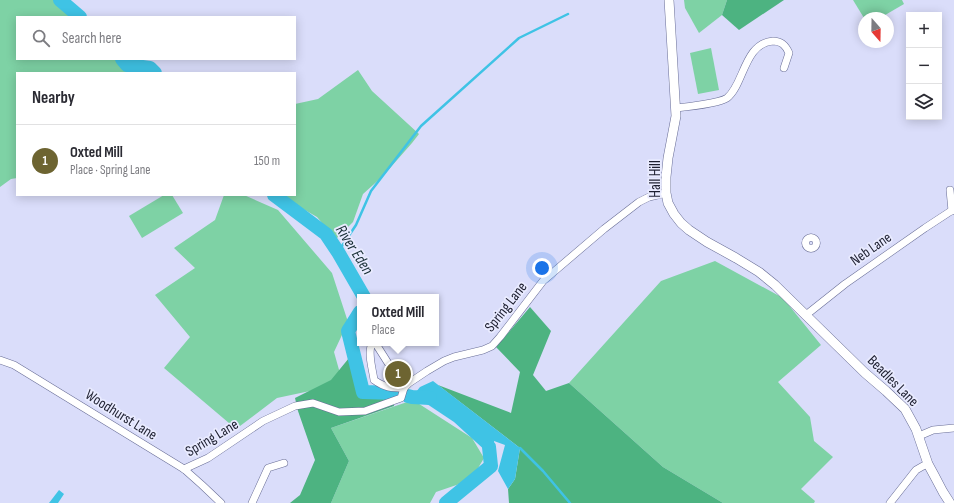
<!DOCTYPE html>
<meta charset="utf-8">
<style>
:root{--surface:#fff;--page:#f7f7f7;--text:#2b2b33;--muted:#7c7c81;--line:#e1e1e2;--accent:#6d6431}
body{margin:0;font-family:"Sofia Sans Condensed",sans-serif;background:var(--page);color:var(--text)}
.controls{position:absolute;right:12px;top:12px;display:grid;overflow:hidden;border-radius:0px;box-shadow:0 2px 10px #0003}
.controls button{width:36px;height:36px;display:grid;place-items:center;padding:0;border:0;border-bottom:1px solid var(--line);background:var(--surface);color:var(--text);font:20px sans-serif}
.compass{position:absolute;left:858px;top:12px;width:36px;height:36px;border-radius:50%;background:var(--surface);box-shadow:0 2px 10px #0003;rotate:160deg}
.you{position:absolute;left:542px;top:268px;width:14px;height:14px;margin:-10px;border:3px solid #fff;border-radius:50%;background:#1a73e8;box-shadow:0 0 0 6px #1a73e833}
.badge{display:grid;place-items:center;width:26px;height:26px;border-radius:50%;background:var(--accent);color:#fff;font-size:13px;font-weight:700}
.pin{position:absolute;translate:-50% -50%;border:2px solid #fff;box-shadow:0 1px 4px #0006}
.popup{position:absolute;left:357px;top:294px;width:82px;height:52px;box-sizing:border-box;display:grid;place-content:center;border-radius:0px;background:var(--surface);filter:drop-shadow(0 1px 3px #0005);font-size:13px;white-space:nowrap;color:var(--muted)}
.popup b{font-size:15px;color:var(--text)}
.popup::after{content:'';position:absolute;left:50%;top:100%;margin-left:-8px;border:8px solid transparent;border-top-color:var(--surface)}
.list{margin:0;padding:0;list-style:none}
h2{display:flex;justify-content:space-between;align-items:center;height:52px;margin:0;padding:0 16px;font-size:17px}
h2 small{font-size:13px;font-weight:400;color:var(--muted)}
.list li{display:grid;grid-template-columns:26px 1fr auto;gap:12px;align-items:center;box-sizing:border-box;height:72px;padding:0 16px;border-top:1px solid var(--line)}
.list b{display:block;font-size:15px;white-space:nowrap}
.list p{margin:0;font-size:13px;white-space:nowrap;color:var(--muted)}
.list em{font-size:13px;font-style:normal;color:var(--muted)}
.icon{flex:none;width:22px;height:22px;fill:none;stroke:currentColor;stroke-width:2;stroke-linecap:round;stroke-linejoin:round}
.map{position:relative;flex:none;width:954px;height:503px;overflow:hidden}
.search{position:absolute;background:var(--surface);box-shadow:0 2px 10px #0003;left:16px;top:16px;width:280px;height:44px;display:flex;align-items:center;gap:10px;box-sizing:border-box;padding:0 14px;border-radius:0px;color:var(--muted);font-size:15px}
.panel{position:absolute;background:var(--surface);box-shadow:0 2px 10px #0003;left:16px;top:72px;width:280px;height:124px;border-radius:0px}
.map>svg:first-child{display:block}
.green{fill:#7ed2a5}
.forest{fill:#4db381}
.water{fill:#3fc3e5}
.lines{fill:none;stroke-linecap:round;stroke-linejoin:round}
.stream{stroke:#3fc3e5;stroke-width:2.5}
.river{stroke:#3fc3e5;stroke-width:14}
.street-casing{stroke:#696e97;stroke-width:8}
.secondary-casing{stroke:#696e97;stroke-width:10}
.street{stroke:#fff;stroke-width:7}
.secondary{stroke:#fff;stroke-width:9}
.labels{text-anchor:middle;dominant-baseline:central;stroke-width:3.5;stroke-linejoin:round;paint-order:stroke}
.street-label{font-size:15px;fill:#1d1f30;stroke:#e9ebff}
.water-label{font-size:16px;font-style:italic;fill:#192f36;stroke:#e9ebff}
</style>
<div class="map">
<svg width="954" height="503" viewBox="0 0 954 503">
<rect width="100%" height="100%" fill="#daddfa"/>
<!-- green -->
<g class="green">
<path d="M0 0H60L80 17H17V59H122L127 65 150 68 155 73H17V178L11 179 0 187Z"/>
<path d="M684 0H727L722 15 699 33 685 8Z"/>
<path d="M853 0H902L904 4 880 18H864Z"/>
<path d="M711 48 719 90 698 94 690 53Z"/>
<path d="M358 70 372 91 419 134 412 143 383 176 363 194 353 222 336 239 317 217 298 206 285 195H295V104L318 99Z"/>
<path d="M164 195H172L183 213 142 238 129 216Z"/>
<path d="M224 195H244L278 210 332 273 348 322 334 352 343 384 277 398 236 429 164 368 190 337 155 295 195 268 174 248 215 220Z"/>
<path d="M715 261 783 298 821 345 778 382 810 417 814 441 833 457 801 489 815 501 814 503H723L663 467 569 383 661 281Z"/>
<path d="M413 400 472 438 484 458 471 480 436 492 430 503H331L349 461 331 428Z"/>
</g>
<!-- forest -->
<g class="forest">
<path d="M727 0H784L739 30 722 15Z"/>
<path d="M530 307 551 331 533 375 546 391 569 383 663 467 723 503H509L508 489 515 479 520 448 438 385 511 413 520 372 496 347Z"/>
<path d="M349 358 357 388 393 393 394 406 331 428 349 461 331 503H290L300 495 315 460 298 411 295 398 331 380Z"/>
</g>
<!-- water -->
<g class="water">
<path d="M433 381 520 448 515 479 508 489 498 471 505 445 494 441 495 457 491 466 488 453 454 422 427 404 412 397 420 387Z"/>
<path d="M59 490 64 494 58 503H49Z"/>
</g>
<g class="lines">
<!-- stream -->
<g class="stream">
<path d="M338 252 356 225 371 191 421 126 519 38 568 14"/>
<path d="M520 448 543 471 570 503"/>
</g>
<!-- river -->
<g class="river">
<path d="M60 0 80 17"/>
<path d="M122 59 127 65 150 68 155 73"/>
<path d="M274 195 326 234 338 252 364 297"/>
<path d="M360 312 348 331 363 392 397 393"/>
<path d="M408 396 412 397 430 398"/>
<path d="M446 503 491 466 489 447"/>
</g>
<defs>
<g id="street">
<path d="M676 108C686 107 720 103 727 98 744 85 744 43 773 41 782 41 786 46 789 53L784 68"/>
<path d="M950 190 952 211"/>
<circle cx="811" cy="243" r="5.5"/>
<path d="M806 315 845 284 925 228 954 209"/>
<path d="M0 360 14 365 184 469 202 485 221 503"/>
<path d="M388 363 376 344H372C367 352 373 371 374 380 385 388 392 388 404 388"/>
<path d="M919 436 933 430 954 428"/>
<path d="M184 469 208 458 263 421 295 406 313 403 339 412 365 411 401 398 404 388 409 383 427 371 444 361 454 357 483 350 492 346 500 337 543 281 604 229 639 202 649 197 666 193"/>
<path d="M252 503 268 468 284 463"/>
<path d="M890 503 916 470 923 466 928 464"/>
</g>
<path id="secondary" d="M669 0 676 116 668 158 666 177V193L668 203 674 214 681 223 689 230 707 242 736 258 759 272 775 285 865 373 886 391 905 409 916 429 928 464 934 475 943 492 950 503"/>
</defs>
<!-- street casing -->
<use href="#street" class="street-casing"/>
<!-- secondary casing -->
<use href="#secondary" class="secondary-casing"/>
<!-- street -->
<use href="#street" class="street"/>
<!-- secondary -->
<use href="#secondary" class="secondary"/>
</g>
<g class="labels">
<!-- street labels -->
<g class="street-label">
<text transform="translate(655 179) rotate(-90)">Hall Hill</text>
<text transform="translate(871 249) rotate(-35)">Neb Lane</text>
<text transform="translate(506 307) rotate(-52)">Spring Lane</text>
<text transform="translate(893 381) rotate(45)">Beadles Lane</text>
<text transform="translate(121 415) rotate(32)">Woodhurst Lane</text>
<text transform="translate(212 438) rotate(-31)">Spring Lane</text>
</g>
<!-- water labels -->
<g class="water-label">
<text transform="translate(354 250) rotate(57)">River Eden</text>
</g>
</g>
</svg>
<div class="controls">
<button>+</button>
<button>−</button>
<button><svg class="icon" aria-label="layers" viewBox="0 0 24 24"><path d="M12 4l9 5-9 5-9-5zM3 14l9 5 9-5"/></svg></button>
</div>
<svg class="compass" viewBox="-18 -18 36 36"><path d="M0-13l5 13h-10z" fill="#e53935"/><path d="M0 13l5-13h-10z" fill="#7c7c81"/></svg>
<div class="you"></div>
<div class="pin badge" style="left:398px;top:374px">1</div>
<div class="popup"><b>Oxted Mill</b>Place</div>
<div class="search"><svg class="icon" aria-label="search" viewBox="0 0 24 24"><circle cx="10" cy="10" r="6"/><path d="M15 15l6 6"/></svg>Search here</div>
<section class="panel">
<h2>Nearby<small></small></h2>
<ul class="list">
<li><span class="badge">1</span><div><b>Oxted Mill</b><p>Place · Spring Lane</p></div><em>150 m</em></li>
</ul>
</section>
</div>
